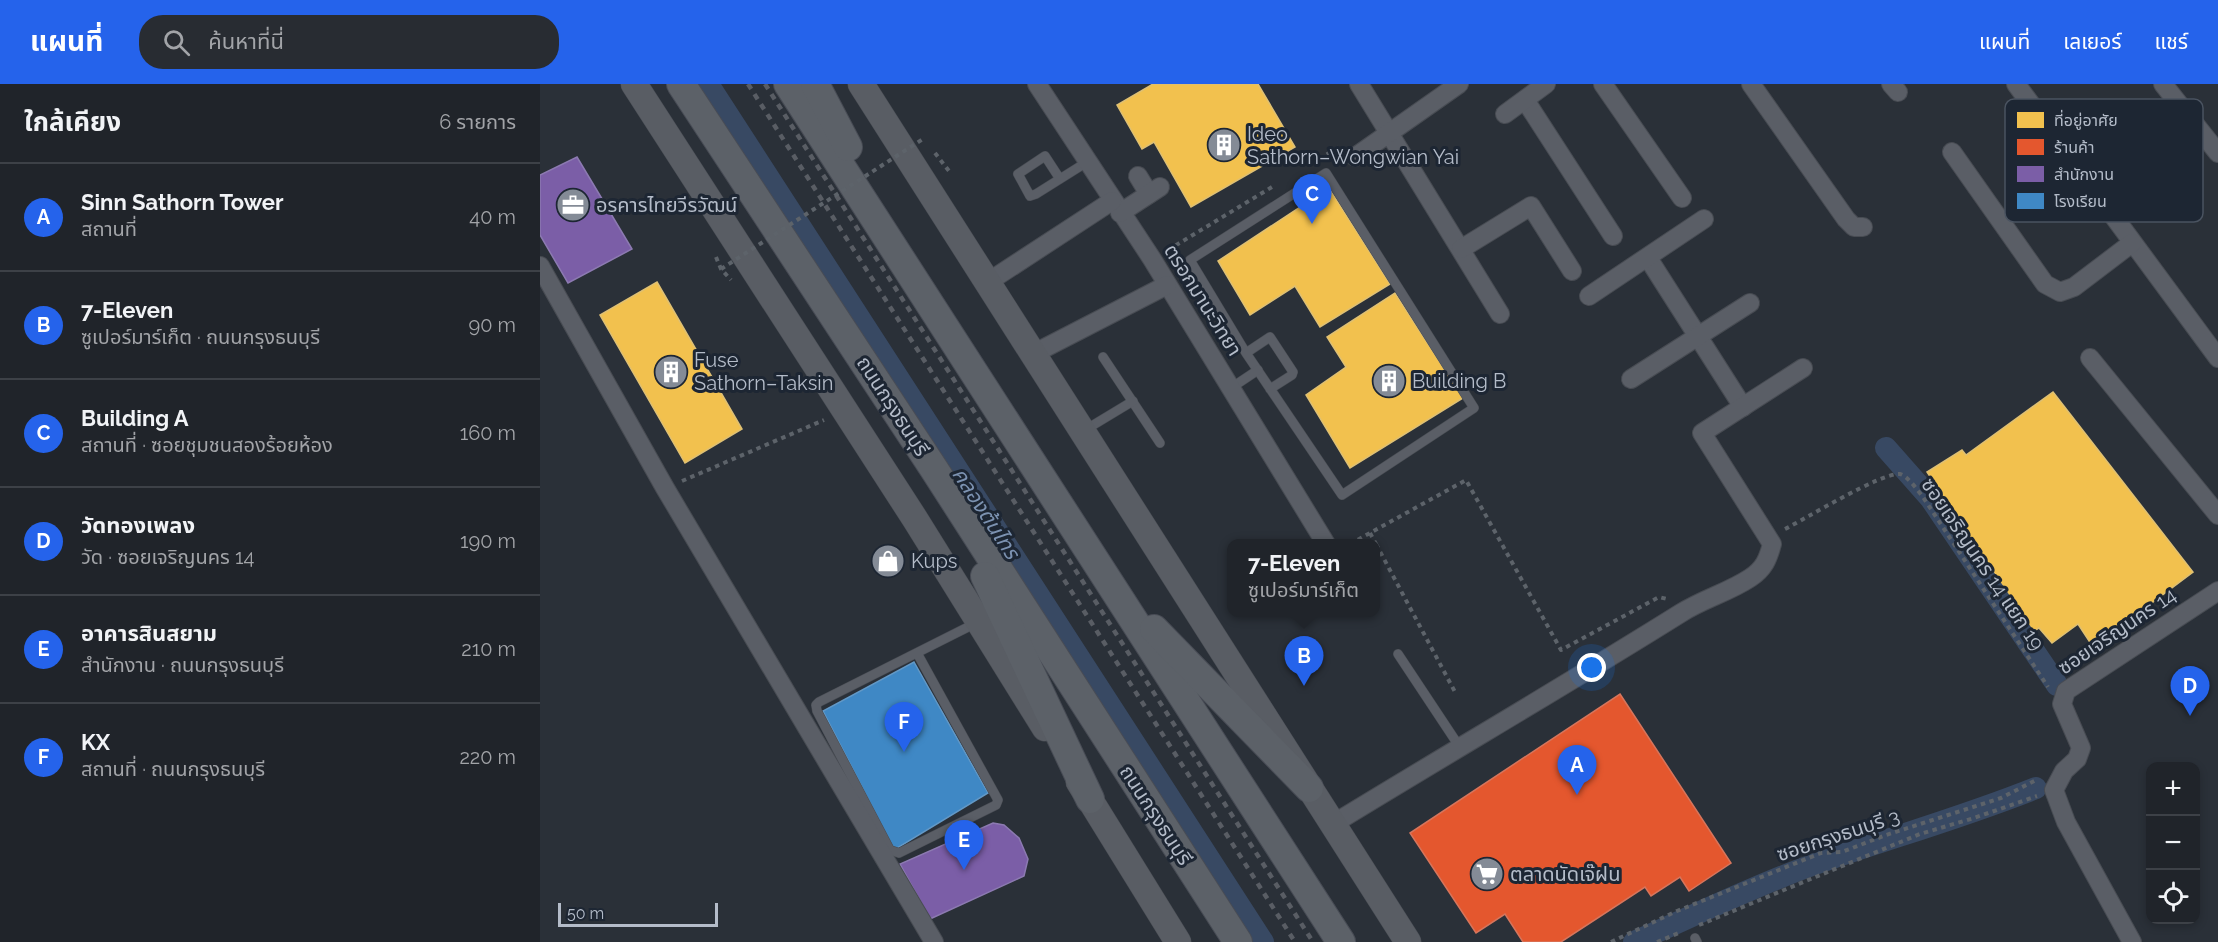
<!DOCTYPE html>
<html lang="th">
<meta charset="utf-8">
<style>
:root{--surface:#20242a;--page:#282c32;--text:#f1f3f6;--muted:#a2a4a8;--line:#3d4147;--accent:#2563eb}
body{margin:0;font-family:Raleway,"Noto Sans Thai",sans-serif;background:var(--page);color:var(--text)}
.controls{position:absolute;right:18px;bottom:18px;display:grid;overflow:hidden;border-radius:12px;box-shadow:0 3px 9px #0003}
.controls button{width:54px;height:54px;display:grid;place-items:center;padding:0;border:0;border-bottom:2px solid var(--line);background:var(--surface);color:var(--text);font:30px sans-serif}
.scale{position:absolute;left:18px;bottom:15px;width:160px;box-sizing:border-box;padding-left:6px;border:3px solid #b4bcc9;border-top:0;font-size:16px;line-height:21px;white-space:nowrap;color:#b4bcc9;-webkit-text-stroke:4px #1d2633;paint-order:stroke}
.you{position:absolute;left:1052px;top:584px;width:21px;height:21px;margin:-15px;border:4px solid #fff;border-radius:50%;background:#1a73e8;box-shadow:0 0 0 9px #1a73e833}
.badge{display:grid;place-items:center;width:39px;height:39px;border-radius:50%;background:var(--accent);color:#fff;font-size:20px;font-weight:700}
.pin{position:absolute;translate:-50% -50px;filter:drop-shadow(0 2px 3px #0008)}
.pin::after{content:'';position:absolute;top:32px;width:21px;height:18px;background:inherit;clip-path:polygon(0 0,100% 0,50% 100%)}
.popup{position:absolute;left:687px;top:455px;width:153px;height:78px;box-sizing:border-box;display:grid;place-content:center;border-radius:12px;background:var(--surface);filter:drop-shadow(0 2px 4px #0005);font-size:20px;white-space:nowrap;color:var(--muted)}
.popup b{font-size:22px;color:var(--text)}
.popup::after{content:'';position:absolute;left:50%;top:100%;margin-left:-12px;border:12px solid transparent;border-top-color:var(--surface)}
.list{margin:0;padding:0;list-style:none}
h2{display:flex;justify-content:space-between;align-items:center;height:78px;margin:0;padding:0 24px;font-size:26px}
h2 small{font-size:20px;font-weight:400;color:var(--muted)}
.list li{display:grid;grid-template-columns:39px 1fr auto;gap:18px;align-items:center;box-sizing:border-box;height:108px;padding:0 24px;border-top:2px solid var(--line)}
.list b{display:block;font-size:22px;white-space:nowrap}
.list p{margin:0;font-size:20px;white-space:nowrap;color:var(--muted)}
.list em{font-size:20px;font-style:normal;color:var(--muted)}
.icon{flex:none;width:33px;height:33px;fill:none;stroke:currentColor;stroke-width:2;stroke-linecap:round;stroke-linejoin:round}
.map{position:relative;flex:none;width:1678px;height:858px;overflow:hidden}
header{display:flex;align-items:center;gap:36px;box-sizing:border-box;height:84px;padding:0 30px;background:var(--accent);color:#fff}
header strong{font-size:28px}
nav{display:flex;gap:33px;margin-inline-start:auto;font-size:21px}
.search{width:420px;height:54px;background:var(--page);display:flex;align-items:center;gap:15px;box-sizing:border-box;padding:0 21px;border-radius:24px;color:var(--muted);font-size:22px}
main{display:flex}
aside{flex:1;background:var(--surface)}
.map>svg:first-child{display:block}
.homes{fill:#f2c14e;stroke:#dfc073;stroke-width:1.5}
.shops{fill:#e4572e;stroke:#d6755c;stroke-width:1.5}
.offices{fill:#7b5ea7;stroke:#8c7ab1;stroke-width:1.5}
.schools{fill:#3f88c5;stroke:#6298c6;stroke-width:1.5}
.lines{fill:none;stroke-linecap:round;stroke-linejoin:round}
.canal{stroke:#384963;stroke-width:22}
.lane-casing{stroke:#484c53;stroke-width:10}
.street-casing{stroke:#484c53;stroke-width:20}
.secondary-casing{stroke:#484c53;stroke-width:27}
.primary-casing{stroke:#484c55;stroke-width:30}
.path{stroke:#5d636a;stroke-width:4;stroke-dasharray:4.5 4.5;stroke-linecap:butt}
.lane{stroke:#5a5e66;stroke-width:9}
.street{stroke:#5a5e66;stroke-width:18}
.secondary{stroke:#595d64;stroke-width:26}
.primary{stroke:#5c6168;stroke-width:28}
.rail{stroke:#595d64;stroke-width:4.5;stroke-dasharray:6 6;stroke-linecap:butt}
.path-bridge{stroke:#5d636a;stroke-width:4;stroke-dasharray:4.5 4.5;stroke-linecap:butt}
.labels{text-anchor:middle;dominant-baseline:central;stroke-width:6;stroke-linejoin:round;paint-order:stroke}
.poi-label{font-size:20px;fill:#b4bcc9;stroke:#1d2633;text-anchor:start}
.street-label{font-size:20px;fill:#b4bcc9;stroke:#1d2633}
.water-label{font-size:21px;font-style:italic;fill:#7c92b1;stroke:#1d2633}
.key{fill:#1d2633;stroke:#4a5360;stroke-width:1.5}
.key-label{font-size:16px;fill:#b4bcc9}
</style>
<header>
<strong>แผนที่</strong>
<div class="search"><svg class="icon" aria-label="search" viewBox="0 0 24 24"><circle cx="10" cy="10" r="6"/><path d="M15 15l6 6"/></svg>ค้นหาที่นี่</div>
<nav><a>แผนที่</a><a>เลเยอร์</a><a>แชร์</a></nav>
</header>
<main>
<aside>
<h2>ใกล้เคียง<small>6 รายการ</small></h2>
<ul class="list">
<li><span class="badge">A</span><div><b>Sinn Sathorn Tower</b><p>สถานที่</p></div><em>40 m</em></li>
<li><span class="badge">B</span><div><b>7-Eleven</b><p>ซูเปอร์มาร์เก็ต · ถนนกรุงธนบุรี</p></div><em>90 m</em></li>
<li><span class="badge">C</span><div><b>Building A</b><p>สถานที่ · ซอยชุมชนสองร้อยห้อง</p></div><em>160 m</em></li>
<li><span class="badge">D</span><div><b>วัดทองเพลง</b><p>วัด · ซอยเจริญนคร 14</p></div><em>190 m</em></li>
<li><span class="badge">E</span><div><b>อาคารสินสยาม</b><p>สำนักงาน · ถนนกรุงธนบุรี</p></div><em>210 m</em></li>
<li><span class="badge">F</span><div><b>KX</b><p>สถานที่ · ถนนกรุงธนบุรี</p></div><em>220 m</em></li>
</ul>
</aside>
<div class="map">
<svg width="1678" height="858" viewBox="0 0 1678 858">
<rect width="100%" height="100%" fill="#2a3038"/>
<!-- homes -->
<g class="homes">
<path d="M613 0H718L755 63 651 123 614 58 602 65 577 21Z"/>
<path d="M789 104 850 200 780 243 755 202 710 231 678 177Z"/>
<path d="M117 198 202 345 145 379 60 231Z"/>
<path d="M855 209 923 314 810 384 766 311 806 283 787 253Z"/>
<path d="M1513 308 1653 488 1553 563 1538 540 1512 559 1499 544 1493 548 1387 388 1422 366 1426 371Z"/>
</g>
<!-- shops -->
<path class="shops" d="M1080 610 1191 779 1149 807 1140 793 1111 812 1105 803 1021 858H983L965 830 936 849 870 749Z"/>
<!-- offices -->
<g class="offices">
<path d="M37 73 92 165 28 199 0 151V91Z"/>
<path d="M453 739 464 741 479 754 488 775 484 792 390 835 360 780Z"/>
</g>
<!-- schools -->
<path class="schools" d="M374 578 448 709 354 766 283 627Z"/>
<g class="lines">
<!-- canal -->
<g class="canal">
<path d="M168 0 723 858"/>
<path d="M1346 364 1391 415 1517 601"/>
<path d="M1094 858C1154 832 1213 802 1275 780 1349 754 1424 733 1496 704"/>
</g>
<defs>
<g id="lane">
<path d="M520 95 505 72 478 90 490 112 496 110 547 78"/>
<path d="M706 269 650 176 786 89 934 324 802 411 706 269 730 253 753 288 752 291 730 305"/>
<path d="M563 273 620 359"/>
<path d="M691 304 718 286"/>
<path d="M545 346 593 317"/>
<path d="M377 569 458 716 456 721 359 769 350 766 277 627 276 621 279 618 438 538"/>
<path d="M858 570 919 662"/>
<path d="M1155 854 1157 858"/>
</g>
<g id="street">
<path d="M497 0 612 175 786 460"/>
<path d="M819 0 960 230"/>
<path d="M1063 0 1142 114"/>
<path d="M1211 0 1306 135 1314 143H1323"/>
<path d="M1351 0 1358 8"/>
<path d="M1476 0 1678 274"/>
<path d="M1623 0 1678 69"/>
<path d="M985 16 1073 152"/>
<path d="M965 30 1006 0"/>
<path d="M1412 68 1505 200 1520 208 1534 203 1592 159"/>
<path d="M815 73 919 0"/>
<path d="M598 92 609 110"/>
<path d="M580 129 620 103"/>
<path d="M921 165 991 122 1032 187"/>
<path d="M1108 174 1203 323"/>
<path d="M0 182 125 404 394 858"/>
<path d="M448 198 572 117"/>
<path d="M1049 212 1164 135"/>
<path d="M493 270 627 201"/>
<path d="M1550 274 1678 431"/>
<path d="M1091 295 1210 219"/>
<path d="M793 740C909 669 1026 601 1141 529 1163 515 1189 508 1210 494 1224 485 1228 475 1232 460L1162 349 1263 284"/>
<path d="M1592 858 1526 738 1514 706 1524 687 1537 675 1541 664 1522 620 1526 607 1678 507"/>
</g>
<g id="secondary">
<path d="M94 0 375 435 505 644"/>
<path d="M321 0 868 858"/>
<path d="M539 698 638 858"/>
</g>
<g id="primary">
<path d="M141 0 394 385 698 858"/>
<path d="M248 0 801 858"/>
<path d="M275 0 308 63"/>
<path d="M445 492 550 715"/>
<path d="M614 545 769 704"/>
</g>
</defs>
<!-- lane casing -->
<use href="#lane" class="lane-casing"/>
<!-- street casing -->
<use href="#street" class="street-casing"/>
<!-- secondary casing -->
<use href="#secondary" class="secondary-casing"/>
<!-- primary casing -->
<use href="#primary" class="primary-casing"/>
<!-- path -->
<g class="path">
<path d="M395 69 409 87"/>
<path d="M779 75 799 63"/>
<path d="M628 166 732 103"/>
<path d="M176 173 181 185 191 196"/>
<path d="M142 397 284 336"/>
<path d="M1245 445C1265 435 1342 388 1360 390 1368 392 1378 407 1383 413L1508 603"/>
<path d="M830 449 836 460"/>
<path d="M810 460 926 396 1021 566 1119 513 1127 515"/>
<path d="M836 460 915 608"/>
<path d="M1159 841 1380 750 1434 734 1497 712"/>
<path d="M1071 858 1137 827 1281 769 1302 768 1346 751 1461 714 1498 695"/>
<path d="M1117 858 1141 848"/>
</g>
<!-- lane -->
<use href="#lane" class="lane"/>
<!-- street -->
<use href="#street" class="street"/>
<!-- secondary -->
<use href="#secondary" class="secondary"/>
<!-- primary -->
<use href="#primary" class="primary"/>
<!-- rail -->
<g class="rail">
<path d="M208 0 755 858"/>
<path d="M225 0 773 858"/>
</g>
<!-- path-bridge -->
<path class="path-bridge" d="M181 185 383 55"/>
</g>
<!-- icons -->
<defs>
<symbol id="building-disc" viewBox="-11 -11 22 22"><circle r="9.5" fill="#848b96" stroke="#1d2633"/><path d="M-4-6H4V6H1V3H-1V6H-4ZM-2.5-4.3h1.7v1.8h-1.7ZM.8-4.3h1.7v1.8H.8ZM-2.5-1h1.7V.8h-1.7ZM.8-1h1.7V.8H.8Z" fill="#fff"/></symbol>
<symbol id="office-disc" viewBox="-11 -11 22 22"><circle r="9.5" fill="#848b96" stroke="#1d2633"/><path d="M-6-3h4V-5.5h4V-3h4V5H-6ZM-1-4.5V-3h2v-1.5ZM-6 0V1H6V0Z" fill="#fff"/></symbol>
<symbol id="shop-disc" viewBox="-11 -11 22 22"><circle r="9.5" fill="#848b96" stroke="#1d2633"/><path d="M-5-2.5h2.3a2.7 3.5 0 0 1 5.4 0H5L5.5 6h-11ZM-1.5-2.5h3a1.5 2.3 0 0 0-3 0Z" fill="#fff"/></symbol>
<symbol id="supermarket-disc" viewBox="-11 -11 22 22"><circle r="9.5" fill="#848b96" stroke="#1d2633"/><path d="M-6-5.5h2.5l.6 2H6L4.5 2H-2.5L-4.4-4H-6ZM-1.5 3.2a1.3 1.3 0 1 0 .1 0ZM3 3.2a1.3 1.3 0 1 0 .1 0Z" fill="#fff"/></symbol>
</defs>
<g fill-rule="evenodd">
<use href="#building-disc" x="665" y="42" width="38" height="38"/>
<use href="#office-disc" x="14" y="102" width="38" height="38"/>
<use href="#building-disc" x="112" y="269" width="38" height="38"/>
<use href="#building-disc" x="830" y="278" width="38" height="38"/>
<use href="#shop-disc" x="329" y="458" width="38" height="38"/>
<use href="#supermarket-disc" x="928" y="771" width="38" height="38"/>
</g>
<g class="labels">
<!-- poi labels -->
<g class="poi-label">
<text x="707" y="50">Ideo<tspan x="707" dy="23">Sathorn–Wongwian Yai</tspan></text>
<text x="56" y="121">อรคารไทยวีรวัฒน์</text>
<text x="154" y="276">Fuse<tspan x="154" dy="23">Sathorn–Taksin</tspan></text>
<text x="872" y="297">Building B</text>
<text x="371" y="477">Kups</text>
<text x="970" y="790">ตลาดนัดเจ๊ฝน</text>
</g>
<!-- street labels -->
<g class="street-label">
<text transform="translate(663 216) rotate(58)">ตรอกมานะวิทยา</text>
<text transform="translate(353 322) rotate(57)">ถนนกรุงธนบุรี</text>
<text transform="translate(1443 480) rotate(56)">ซอยเจริญนคร 14 แยก 19</text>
<text transform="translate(1577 547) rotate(-34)">ซอยเจริญนคร 14</text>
<text transform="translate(616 731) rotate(57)">ถนนกรุงธนบุรี</text>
<text transform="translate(1298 751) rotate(-18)">ซอยกรุงธนบุรี 3</text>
</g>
<!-- water labels -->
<g class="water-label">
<text transform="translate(446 429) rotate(57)">คลองต้นไทร</text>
</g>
</g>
<!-- legend -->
<rect x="1465" y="15" width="198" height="123" rx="9" class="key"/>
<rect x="1477" y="28" width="27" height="16" fill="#f2c14e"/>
<rect x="1477" y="55" width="27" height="16" fill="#e4572e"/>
<rect x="1477" y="82" width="27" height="16" fill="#7b5ea7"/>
<rect x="1477" y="109" width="27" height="16" fill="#3f88c5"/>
<g class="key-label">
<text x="1514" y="42">ที่อยู่อาศัย</text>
<text x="1514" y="69">ร้านค้า</text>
<text x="1514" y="96">สำนักงาน</text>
<text x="1514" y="123">โรงเรียน</text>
</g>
</svg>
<div class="controls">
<button>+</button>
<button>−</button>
<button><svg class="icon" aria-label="locate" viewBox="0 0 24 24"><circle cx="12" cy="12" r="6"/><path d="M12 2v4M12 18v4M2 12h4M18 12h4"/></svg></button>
</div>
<div class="scale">50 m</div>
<div class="you"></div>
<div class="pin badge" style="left:1037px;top:711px">A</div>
<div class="pin badge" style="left:764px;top:602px">B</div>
<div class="popup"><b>7-Eleven</b>ซูเปอร์มาร์เก็ต</div>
<div class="pin badge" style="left:772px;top:140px">C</div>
<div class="pin badge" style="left:1650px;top:632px">D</div>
<div class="pin badge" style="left:424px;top:786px">E</div>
<div class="pin badge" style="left:364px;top:668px">F</div>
</div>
</main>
